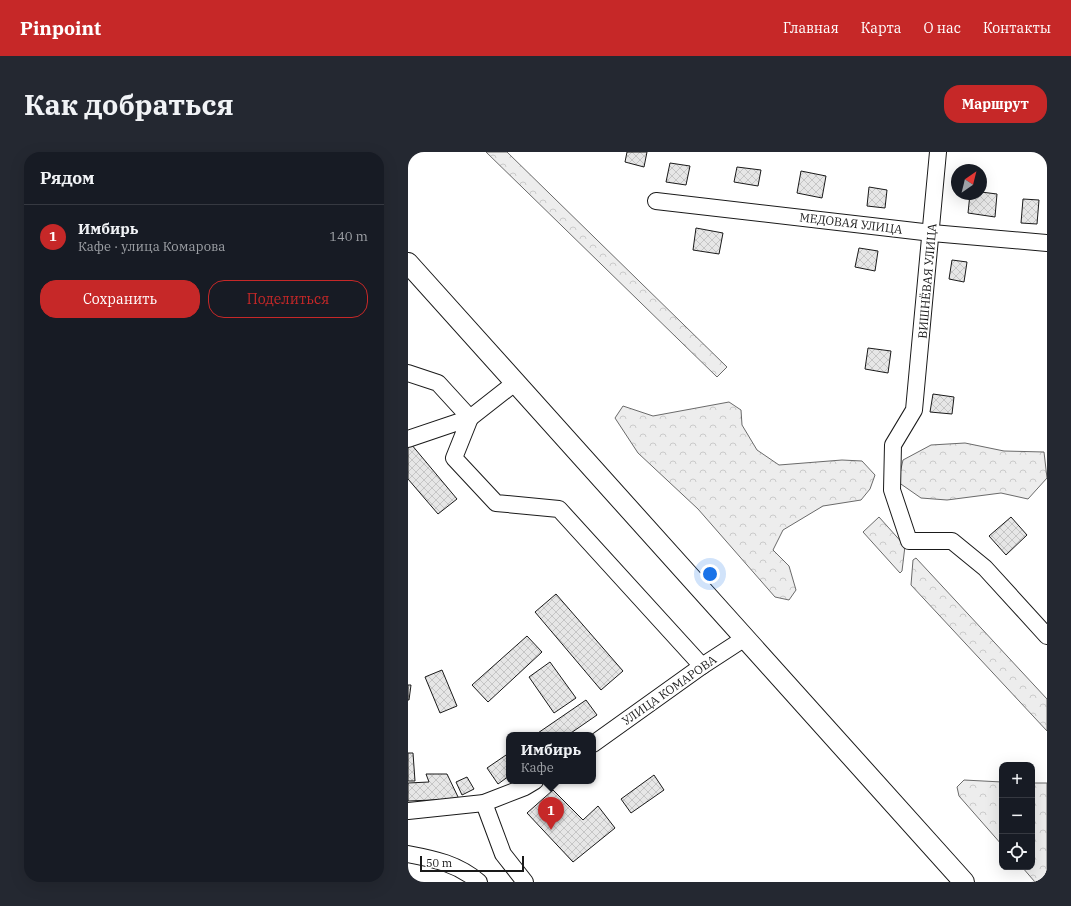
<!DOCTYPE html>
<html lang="ru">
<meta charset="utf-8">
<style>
:root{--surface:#171b24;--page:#242831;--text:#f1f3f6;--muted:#9ea1a6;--line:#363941;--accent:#c62828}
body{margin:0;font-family:"IBM Plex Serif",serif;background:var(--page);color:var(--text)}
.controls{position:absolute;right:12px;bottom:12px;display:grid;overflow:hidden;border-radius:8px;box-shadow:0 4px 16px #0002}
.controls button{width:36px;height:36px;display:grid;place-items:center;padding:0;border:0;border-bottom:1px solid var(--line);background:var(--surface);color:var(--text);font:20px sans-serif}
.compass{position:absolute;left:543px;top:12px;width:36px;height:36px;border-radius:50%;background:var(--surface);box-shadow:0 4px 16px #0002;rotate:35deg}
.scale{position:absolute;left:12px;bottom:10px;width:104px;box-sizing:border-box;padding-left:4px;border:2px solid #1a1a1a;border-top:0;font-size:11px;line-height:14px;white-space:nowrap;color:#1a1a1a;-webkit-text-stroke:3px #fff;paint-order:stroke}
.you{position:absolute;left:302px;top:422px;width:14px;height:14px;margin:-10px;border:3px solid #fff;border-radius:50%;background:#1a73e8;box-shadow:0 0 0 6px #1a73e833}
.badge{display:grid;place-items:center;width:26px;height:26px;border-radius:50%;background:var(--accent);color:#fff;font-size:13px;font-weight:700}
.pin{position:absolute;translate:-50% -33px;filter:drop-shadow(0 1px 2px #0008)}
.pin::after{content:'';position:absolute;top:21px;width:14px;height:12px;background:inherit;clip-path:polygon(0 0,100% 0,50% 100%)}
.popup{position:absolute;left:98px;top:580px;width:90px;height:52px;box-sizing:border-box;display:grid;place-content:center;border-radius:8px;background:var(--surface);filter:drop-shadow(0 1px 3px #0005);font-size:13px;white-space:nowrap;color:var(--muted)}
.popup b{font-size:15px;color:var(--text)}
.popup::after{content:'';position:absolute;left:50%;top:100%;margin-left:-8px;border:8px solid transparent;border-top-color:var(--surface)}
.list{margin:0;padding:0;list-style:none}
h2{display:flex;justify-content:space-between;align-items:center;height:52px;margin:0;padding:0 16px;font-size:17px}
h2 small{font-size:13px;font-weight:400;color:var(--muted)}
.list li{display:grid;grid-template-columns:26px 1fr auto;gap:12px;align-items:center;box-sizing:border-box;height:64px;padding:0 16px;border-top:1px solid var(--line)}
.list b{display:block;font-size:15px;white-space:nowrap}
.list p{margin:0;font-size:13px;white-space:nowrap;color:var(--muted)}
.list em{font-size:13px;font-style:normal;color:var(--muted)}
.actions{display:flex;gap:8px;padding:12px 16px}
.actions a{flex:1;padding:9px 0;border:1px solid var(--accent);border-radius:16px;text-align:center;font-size:14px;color:var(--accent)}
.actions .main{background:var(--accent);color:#fff}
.icon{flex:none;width:22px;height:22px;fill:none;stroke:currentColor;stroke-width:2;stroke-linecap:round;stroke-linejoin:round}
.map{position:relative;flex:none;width:639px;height:730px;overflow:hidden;border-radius:16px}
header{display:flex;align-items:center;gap:24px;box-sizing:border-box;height:56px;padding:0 20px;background:var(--accent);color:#fff}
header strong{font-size:19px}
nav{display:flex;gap:22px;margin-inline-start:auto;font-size:14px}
.intro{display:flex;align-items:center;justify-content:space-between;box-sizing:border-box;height:96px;padding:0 24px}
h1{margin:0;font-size:28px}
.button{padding:10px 18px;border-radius:16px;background:var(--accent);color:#fff;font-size:14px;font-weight:700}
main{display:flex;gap:24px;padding:0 24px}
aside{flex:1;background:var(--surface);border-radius:16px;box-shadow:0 4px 16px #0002}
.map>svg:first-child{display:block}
.forest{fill:url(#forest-crowns);stroke:#6a6a6a}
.building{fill:url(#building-cross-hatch);stroke:#1a1a1a}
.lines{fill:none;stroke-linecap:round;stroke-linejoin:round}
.minor-casing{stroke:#1a1a1a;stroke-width:18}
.major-casing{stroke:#1a1a1a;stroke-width:22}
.minor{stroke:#fff;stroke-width:16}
.major{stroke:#fff;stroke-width:20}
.labels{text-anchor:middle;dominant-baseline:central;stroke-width:3;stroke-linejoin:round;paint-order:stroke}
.street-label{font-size:12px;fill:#1a1a1a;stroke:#fff}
</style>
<header>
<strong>Pinpoint</strong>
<nav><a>Главная</a><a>Карта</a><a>О нас</a><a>Контакты</a></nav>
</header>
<div class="intro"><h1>Как добраться</h1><a class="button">Маршрут</a></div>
<main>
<aside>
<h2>Рядом<small></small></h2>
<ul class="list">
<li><span class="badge">1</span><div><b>Имбирь</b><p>Кафе · улица Комарова</p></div><em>140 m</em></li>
</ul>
<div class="actions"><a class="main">Сохранить</a><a>Поделиться</a></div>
</aside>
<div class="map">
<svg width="639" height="730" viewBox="0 0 639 730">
<defs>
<pattern id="forest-crowns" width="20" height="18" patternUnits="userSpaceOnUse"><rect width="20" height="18" fill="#ededed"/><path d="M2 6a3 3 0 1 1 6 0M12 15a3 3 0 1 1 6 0" fill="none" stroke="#cbcbcb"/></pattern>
<pattern id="building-cross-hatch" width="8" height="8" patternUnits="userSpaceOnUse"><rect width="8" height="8" fill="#e6e6e6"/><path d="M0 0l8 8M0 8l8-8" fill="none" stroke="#c5c5c5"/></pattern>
</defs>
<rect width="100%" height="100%" fill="#fff"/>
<!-- forest -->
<g class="forest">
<path d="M78 0H99L319 215 309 225Z"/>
<path d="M321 250 333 258 334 273 349 298 371 313 434 308 454 309 467 323 462 337 453 348 415 354 375 378 365 398 381 414 388 438 381 448 367 445 290 357 230 301 207 266 215 254 245 264Z"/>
<path d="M557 291 596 299 636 300 639 326 620 347 593 341 539 348 513 346 490 330 495 308 523 293Z"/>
<path d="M471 365 497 394 494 419 492 421 455 380Z"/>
<path d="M508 406 639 547V579L503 433 505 408Z"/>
<path d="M556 628 594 630V693L551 644 549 635Z"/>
<path d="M624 631H639V730H627L614 715H624Z"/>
</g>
<!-- building -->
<g class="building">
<path d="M219 0H239L236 15 217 10Z"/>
<path d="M262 11 282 14 278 33 258 30Z"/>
<path d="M329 15 353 18 350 34 326 30Z"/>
<path d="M393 19 418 24 414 46 389 41Z"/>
<path d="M461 35 479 38 477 56 459 54Z"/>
<path d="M573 40 589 42 587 65 560 61 562 42H573Z"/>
<path d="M615 47 631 48 629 72 613 71Z"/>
<path d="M288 76 315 81 311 102 285 98Z"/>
<path d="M451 96 470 99 467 119 447 115Z"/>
<path d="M544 108 559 110 556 130 541 127Z"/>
<path d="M460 196 483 199 480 221 457 217Z"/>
<path d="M525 242 546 245 544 262 522 260Z"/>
<path d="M3 292 49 347 30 362 0 327V294Z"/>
<path d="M603 365 619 383 598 403 581 384Z"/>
<path d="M148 442 215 519 193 538 127 460Z"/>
<path d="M119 484 134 500 80 550 64 533Z"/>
<path d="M142 510 168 546 146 561 121 525Z"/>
<path d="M34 518 49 554 32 561 17 525Z"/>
<path d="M0 533H3L1 548H0Z"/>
<path d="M178 548 189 563 160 583H127Z"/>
<path d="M0 601H5L7 629H0Z"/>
<path d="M101 601V624L90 632 79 616Z"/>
<path d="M18 622H39L51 647 0 649V631L21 630Z"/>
<path d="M246 623 256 638 223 661 213 647Z"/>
<path d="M59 625 66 637 54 643 48 630Z"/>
<path d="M145 638 175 668 190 654 207 676 165 710 119 661Z"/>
</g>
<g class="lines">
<defs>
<g id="minor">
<path d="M530 0 506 258 485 293 484 338 501 389H544L577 416 639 484"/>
<path d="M248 49 524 81 639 91"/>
<path d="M0 221 30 231 62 266 108 230"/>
<path d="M0 287 62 266 46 306 88 351 151 357 294 514"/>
<path d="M185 592 294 514 337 486"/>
<path d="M76 651 95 702 117 730"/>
<path d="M0 659 76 651 117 635 127 629"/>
<path d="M0 702C27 707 50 712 71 730"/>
</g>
<path id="major" d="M0 111 556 730"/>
</defs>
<!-- minor casing -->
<use href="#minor" class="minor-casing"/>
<!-- major casing -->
<use href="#major" class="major-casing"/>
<!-- minor -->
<use href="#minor" class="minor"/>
<!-- major -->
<use href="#major" class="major"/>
</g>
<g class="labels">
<!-- street labels -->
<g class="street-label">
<text transform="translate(443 71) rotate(7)">МЕДОВАЯ УЛИЦА</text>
<text transform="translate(519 129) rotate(-85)">ВИШНЁВАЯ УЛИЦА</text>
<text transform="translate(261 538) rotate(-35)">УЛИЦА КОМАРОВА</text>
</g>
</g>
</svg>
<div class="controls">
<button>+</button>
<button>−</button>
<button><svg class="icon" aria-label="locate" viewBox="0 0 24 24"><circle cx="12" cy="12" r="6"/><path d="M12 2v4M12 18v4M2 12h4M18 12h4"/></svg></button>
</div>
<svg class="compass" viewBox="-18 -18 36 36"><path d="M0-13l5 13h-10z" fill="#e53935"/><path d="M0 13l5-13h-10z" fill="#9ea1a6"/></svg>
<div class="scale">50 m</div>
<div class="you"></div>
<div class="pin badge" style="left:143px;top:678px">1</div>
<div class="popup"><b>Имбирь</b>Кафе</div>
</div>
</main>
